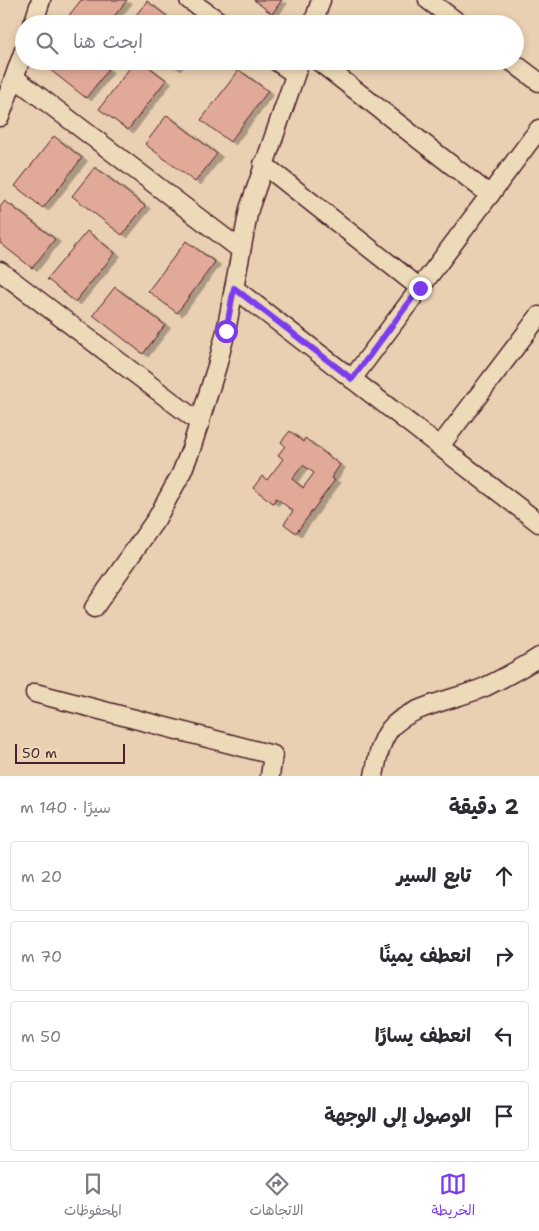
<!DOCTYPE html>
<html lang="ar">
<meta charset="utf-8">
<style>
:root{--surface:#fff;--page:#f7f7f7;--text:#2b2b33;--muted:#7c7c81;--line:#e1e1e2;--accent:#7c3aed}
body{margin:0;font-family:"Shantell Sans","Playpen Sans Arabic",sans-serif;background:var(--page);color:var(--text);direction:rtl}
.scale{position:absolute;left:15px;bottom:12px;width:110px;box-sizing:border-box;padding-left:5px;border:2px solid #4a1f2b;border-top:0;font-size:14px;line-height:18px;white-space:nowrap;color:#4a1f2b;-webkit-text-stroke:4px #eddab8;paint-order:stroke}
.stop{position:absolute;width:15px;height:15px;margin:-11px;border:4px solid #7c3aed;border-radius:50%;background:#fff}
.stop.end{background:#7c3aed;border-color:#fff;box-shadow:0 1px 5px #0008}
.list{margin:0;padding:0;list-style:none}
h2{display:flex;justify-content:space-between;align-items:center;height:65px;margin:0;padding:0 20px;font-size:21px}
h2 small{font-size:16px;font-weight:400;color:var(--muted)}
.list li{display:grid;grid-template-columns:32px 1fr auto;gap:15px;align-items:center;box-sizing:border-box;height:70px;margin:0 10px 10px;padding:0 10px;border:1px solid var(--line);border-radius:5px}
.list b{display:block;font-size:19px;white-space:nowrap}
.list em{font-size:16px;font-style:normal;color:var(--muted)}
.icon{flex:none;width:28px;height:28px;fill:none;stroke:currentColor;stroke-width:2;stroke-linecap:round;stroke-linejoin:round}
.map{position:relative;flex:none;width:539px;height:776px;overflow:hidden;direction:ltr}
.search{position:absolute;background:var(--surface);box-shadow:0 2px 8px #0003;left:15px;right:15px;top:15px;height:55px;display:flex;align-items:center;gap:12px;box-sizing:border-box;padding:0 18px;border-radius:28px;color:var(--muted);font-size:19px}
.sheet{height:385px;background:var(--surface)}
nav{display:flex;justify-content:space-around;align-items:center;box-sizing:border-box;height:70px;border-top:1px solid var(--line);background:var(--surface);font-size:14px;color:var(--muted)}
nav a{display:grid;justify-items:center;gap:2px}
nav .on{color:var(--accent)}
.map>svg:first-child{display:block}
.building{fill:#e0a998;stroke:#4a1f2b;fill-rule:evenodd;filter:url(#shadow)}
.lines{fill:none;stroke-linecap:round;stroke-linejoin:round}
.minor-casing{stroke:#4a1f2b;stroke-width:21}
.minor{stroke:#eddab8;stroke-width:18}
.route{stroke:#7c3aed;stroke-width:6}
</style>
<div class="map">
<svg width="539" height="776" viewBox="0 0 539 776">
<defs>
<filter id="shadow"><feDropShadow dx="5.5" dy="3" stdDeviation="0" flood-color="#0004"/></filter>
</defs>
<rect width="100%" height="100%" fill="#ead0b2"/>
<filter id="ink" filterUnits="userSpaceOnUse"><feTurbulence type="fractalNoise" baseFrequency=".02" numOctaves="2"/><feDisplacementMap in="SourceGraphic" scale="10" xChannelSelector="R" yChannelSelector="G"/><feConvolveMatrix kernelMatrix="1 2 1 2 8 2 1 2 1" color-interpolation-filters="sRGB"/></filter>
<g filter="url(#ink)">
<!-- building -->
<g class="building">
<path d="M81 0H127L108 24H75L67 18Z"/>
<path d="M254 0H282L272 14Z"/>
<path d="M147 1 177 24H129Z"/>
<path d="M39 61H97L108 70 86 98Z"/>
<path d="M135 61H141L166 80 128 130 99 109Z"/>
<path d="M167 61H180L175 68Z"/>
<path d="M239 70 268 91 230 142 201 120Z"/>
<path d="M167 115 217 154 195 182 145 144Z"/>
<path d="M54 136 82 158 43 208 15 186Z"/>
<path d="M95 167 145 206 122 235 72 196Z"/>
<path d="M5 201 55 239 32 268 0 243V207Z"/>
<path d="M87 231 115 253 75 302 47 279Z"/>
<path d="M186 241 215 262 177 313 148 291Z"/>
<path d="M115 287 165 325 143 354 93 315Z"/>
<path d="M290 431 303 442 305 438 340 465 331 478 335 480 296 533 284 524 293 511 276 498 273 503 253 488 262 476 267 480 283 459 278 455 285 446 281 442ZM303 465 314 473 303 488 292 479Z"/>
</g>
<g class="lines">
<defs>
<g id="minor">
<path d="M189 0 223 24"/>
<path d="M428 0 460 24"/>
<path d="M33 24 41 0"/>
<path d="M313 24 321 0"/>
<path d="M276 61 295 74"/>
<path d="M318 61 490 195"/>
<path d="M511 61 539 82"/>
<path d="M15 78 241 250"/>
<path d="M0 117 24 50"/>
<path d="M263 164 420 288"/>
<path d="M0 271 200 423"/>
<path d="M234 288 539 523"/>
<path d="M352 379 539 129"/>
<path d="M440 446 539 316"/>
<path d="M94 608 157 518 181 474 191 449 217 366 226 331 249 209 300 61"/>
<path d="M35 693 273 755 270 776"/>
<path d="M374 776C377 760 380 742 390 729 408 706 458 699 485 687 503 678 522 668 539 657"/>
</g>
</defs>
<!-- minor casing -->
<use href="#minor" class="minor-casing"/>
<!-- minor -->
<use href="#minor" class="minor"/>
</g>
</g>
<g class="lines" filter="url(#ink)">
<!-- route -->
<path class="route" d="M226 331 234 288 352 379 420 288"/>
</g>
</svg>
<div class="scale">50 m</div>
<div class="stop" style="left:226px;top:331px"></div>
<div class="stop end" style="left:420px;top:288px"></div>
<div class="search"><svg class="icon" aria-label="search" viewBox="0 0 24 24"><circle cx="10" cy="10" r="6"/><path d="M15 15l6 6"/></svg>ابحث هنا</div>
</div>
<section class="sheet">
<h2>2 دقيقة<small>سيرًا · 140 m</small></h2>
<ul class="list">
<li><svg class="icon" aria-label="ahead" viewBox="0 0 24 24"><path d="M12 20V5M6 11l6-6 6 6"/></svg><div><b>تابع السير</b></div><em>20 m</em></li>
<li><svg class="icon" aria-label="right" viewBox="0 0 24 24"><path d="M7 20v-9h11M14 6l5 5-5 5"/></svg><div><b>انعطف يمينًا</b></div><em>70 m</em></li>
<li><svg class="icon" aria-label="left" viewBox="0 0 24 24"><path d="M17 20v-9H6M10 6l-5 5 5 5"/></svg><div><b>انعطف يسارًا</b></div><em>50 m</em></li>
<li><svg class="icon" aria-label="arrive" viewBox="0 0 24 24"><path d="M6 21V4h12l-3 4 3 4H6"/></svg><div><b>الوصول إلى الوجهة</b></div></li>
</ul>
</section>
<nav>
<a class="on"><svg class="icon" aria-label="map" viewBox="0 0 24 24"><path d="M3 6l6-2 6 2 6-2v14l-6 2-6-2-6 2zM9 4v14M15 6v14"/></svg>الخريطة</a>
<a><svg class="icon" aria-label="directions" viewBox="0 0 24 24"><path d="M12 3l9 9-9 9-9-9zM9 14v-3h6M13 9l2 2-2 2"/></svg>الاتجاهات</a>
<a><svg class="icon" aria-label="saved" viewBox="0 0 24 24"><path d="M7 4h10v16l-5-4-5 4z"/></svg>المحفوظات</a>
</nav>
